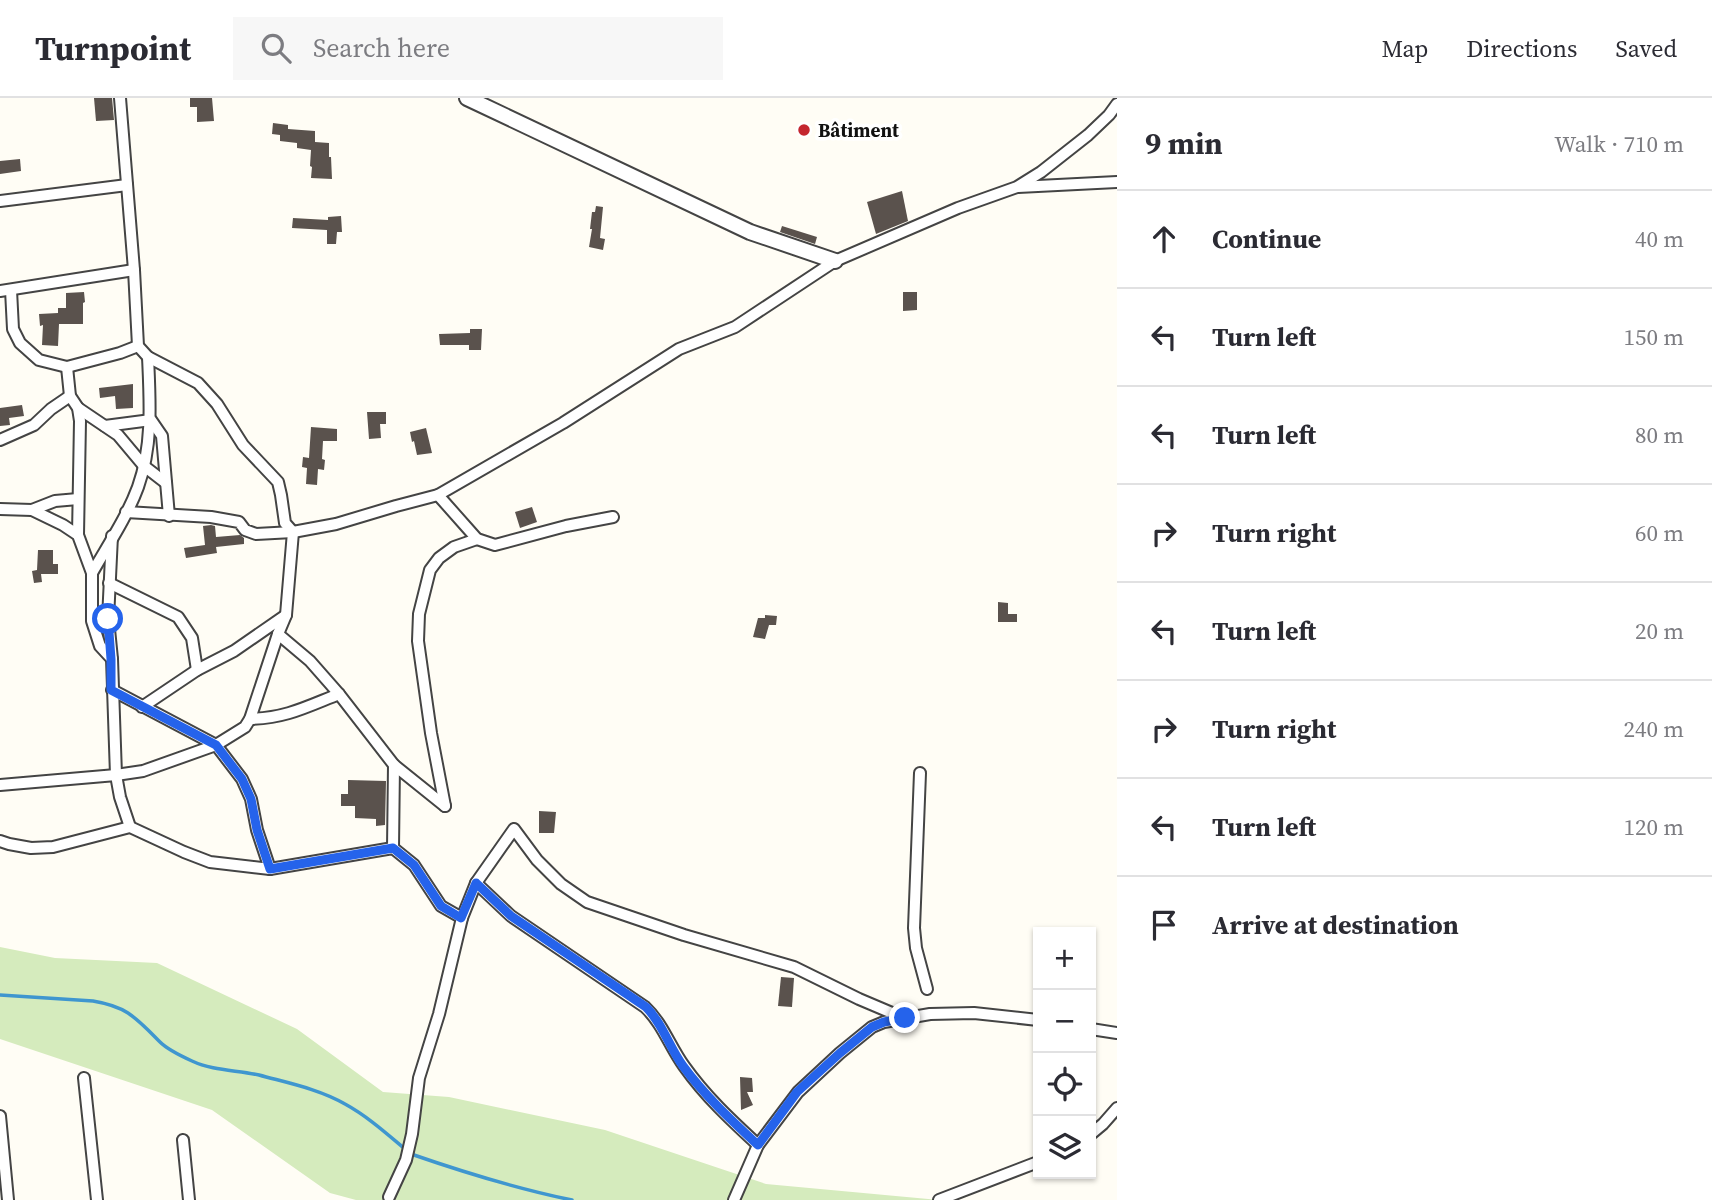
<!DOCTYPE html>
<meta charset="utf-8">
<style>
:root{--surface:#fff;--page:#f7f7f7;--text:#2b2b33;--muted:#7c7c81;--line:#e1e1e2}
body{margin:0;font-family:"Source Serif 4",serif;background:var(--page);color:var(--text)}
.controls{position:absolute;right:21px;bottom:21px;display:grid;overflow:hidden;border-radius:0px;box-shadow:0 2px 5px #0004}
.controls button{width:63px;height:63px;display:grid;place-items:center;padding:0;border:0;border-bottom:2px solid var(--line);background:var(--surface);color:var(--text);font:35px sans-serif}
.stop{position:absolute;width:21px;height:21px;margin:-16px;border:5px solid #2563eb;border-radius:50%;background:#fff}
.stop.end{background:#2563eb;border-color:#fff;box-shadow:0 2px 7px #0008}
.list{margin:0;padding:0;list-style:none}
h2{display:flex;justify-content:space-between;align-items:center;height:91px;margin:0;padding:0 28px;font-size:30px}
h2 small{font-size:23px;font-weight:400;color:var(--muted)}
.list li{display:grid;grid-template-columns:46px 1fr auto;gap:21px;align-items:center;box-sizing:border-box;height:98px;padding:0 28px;border-top:2px solid var(--line)}
.list b{display:block;font-size:26px;white-space:nowrap}
.list em{font-size:23px;font-style:normal;color:var(--muted)}
.icon{flex:none;width:38px;height:38px;fill:none;stroke:currentColor;stroke-width:2;stroke-linecap:round;stroke-linejoin:round}
.map{position:relative;flex:none;width:1117px;height:1102px;overflow:hidden}
header{display:flex;align-items:center;gap:42px;box-sizing:border-box;height:98px;padding:0 35px;background:var(--surface);border-bottom:2px solid var(--line)}
header strong{font-size:33px}
nav{display:flex;gap:38px;margin-inline-start:auto;font-size:24px}
.search{width:490px;height:63px;background:var(--page);display:flex;align-items:center;gap:18px;box-sizing:border-box;padding:0 24px;border-radius:0px;color:var(--muted);font-size:26px}
main{display:flex}
aside{flex:1;background:var(--surface)}
.map>svg:first-child{display:block}
.green{fill:#d5ebbd}
.lines{fill:none;stroke-linecap:round;stroke-linejoin:round}
.stream{stroke:#3f96cf;stroke-width:3.5}
.building{fill:#5a524d}
.minor-casing{stroke:#444;stroke-width:14}
.tertiary-casing{stroke:#444;stroke-width:18}
.minor{stroke:#fff;stroke-width:10}
.tertiary{stroke:#fff;stroke-width:14}
.route{stroke:#2563eb;stroke-width:9}
.poi-dot{fill:#c4262e;stroke:#fff;stroke-width:2.5}
.labels{text-anchor:middle;dominant-baseline:central;stroke-width:7;stroke-linejoin:round;paint-order:stroke}
.poi-label{font-size:19px;font-weight:bold;fill:#111;stroke:#fff;text-anchor:start}
</style>
<header>
<strong>Turnpoint</strong>
<div class="search"><svg class="icon" aria-label="search" viewBox="0 0 24 24"><circle cx="10" cy="10" r="6"/><path d="M15 15l6 6"/></svg>Search here</div>
<nav><a>Map</a><a>Directions</a><a>Saved</a></nav>
</header>
<main>
<div class="map">
<svg width="1117" height="1102" viewBox="0 0 1117 1102">
<rect width="100%" height="100%" fill="#fffdf5"/>
<!-- green -->
<path class="green" d="M0 849 55 860 157 865 297 931 383 994 449 999 605 1032 766 1086 939 1102H356L330 1095 212 1012 0 941Z"/>
<g class="lines">
<!-- stream -->
<g class="stream">
<path d="M0 897 93 903C105 905 117 908 128 915 140 923 150 934 160 944 168 952 181 958 192 963 213 973 237 972 259 977 288 985 319 991 345 1006 367 1018 386 1035 405 1051"/>
<path d="M411 1056C463 1074 518 1091 572 1102"/>
</g>
</g>
<!-- building -->
<g class="building">
<path d="M94 0H112L114 22 96 23Z"/>
<path d="M190 0H212L214 23 197 24V9H190Z"/>
<path d="M273 25 288 27V31L315 33V44L329 45V59H331L332 81 311 80 312 69 310 68 311 52 297 50V45L280 43V37L272 36Z"/>
<path d="M20 61 21 73 0 76V63Z"/>
<path d="M902 93 908 123 876 136 867 104Z"/>
<path d="M596 108 603 109 600 140 605 141 603 152 589 149 592 131H590L592 114H595Z"/>
<path d="M341 118 342 134H337L336 146H327V132L292 130 293 120 328 122V119Z"/>
<path d="M782 128 817 139 815 146 780 134Z"/>
<path d="M84 194 85 204 83 205V226H59L58 248 42 247 43 227 40 228 39 216 58 215V210H66V195Z"/>
<path d="M903 194H917V212L903 213Z"/>
<path d="M470 231H482L481 252H469V247H440L439 236 470 235Z"/>
<path d="M133 286V310L116 311 115 298 100 300 99 290Z"/>
<path d="M22 307 24 318 9 320 10 327 0 328V310Z"/>
<path d="M367 314H386V326H380L381 340 369 341Z"/>
<path d="M311 329 337 331V343H323L322 361 325 362 324 372 318 371 317 387 306 386 307 370 302 369 303 359 309 360Z"/>
<path d="M426 330 432 355 417 357 414 343 412 344 410 334Z"/>
<path d="M532 409 537 424 520 430 515 414Z"/>
<path d="M211 427 215 428 216 439 240 437 244 440V446L216 449 217 455 186 460 184 450 205 447 203 428Z"/>
<path d="M38 452H53V466H58V476H41L42 484 34 485 32 473 37 472Z"/>
<path d="M998 504 1008 505V516H1017V524H998Z"/>
<path d="M765 517 777 518 776 527H769L765 541 753 539 758 520H765Z"/>
<path d="M348 682 386 683 385 727 376 728V721L355 720V708H341V696H348Z"/>
<path d="M539 713 556 714 554 735H539Z"/>
<path d="M781 879 794 880 792 909 778 908Z"/>
<path d="M740 979 752 980 753 994H747L753 1007 741 1012Z"/>
</g>
<g class="lines">
<defs>
<g id="minor">
<path d="M120 0 134 172 138 248 148 259 198 285 217 306 243 347 278 384 281 397 285 425 293 434 286 517 278 536 310 563 339 596 394 667 393 750"/>
<path d="M1018 89 1117 84"/>
<path d="M0 103 127 87"/>
<path d="M11 192 13 231 20 245 39 262 67 269 120 255 138 248"/>
<path d="M0 193 134 172"/>
<path d="M67 269 70 298 78 310 80 323 78 437"/>
<path d="M78 310 118 337 144 368 166 385"/>
<path d="M105 328 151 322 162 338 169 418"/>
<path d="M0 342 34 327 51 311 70 298"/>
<path d="M438 397 477 441 495 447 566 428 613 419"/>
<path d="M0 411 32 412 55 403 78 401"/>
<path d="M32 412 63 427 78 437 92 475V523L100 548 112 561"/>
<path d="M126 414 211 419 239 424 245 432 256 436 293 434 336 426 396 408 438 397 563 325 679 251 735 229 835 163 958 110 1017 89 1041 74 1088 37 1109 17 1117 6"/>
<path d="M112 438 108 521 112 561 116 677 120 699 130 729"/>
<path d="M92 475C108 447 127 419 138 389 153 347 150 303 148 259"/>
<path d="M109 485 178 519 192 540 197 572"/>
<path d="M112 592 216 647 245 629 250 621 278 536"/>
<path d="M142 609 197 572 234 553 286 517"/>
<path d="M250 621C286 620 306 609 339 596"/>
<path d="M394 667 445 708"/>
<path d="M920 675 914 830 916 850 927 891"/>
<path d="M0 687 116 677 143 673 216 647 242 681 251 701 257 732 270 771"/>
<path d="M445 708 431 635 418 543 419 516 430 472 439 460 454 449 477 441"/>
<path d="M0 743 9 746 31 750 53 749 130 729 184 754 210 764 270 771 393 750 414 767 441 808 462 820"/>
<path d="M476 785 511 818 645 909C663 926 670 949 684 968 706 999 731 1022 758 1047"/>
<path d="M1091 931 1117 935"/>
<path d="M84 980 97 1102"/>
<path d="M0 1018 8 1102"/>
<path d="M1091 1036 1103 1026 1117 1010"/>
<path d="M183 1042 189 1102"/>
<path d="M389 1099 406 1062 412 1036 419 980 439 916 462 820 476 785 514 731 537 762 561 786 587 804 684 837 794 869 859 901 892 915"/>
<path d="M734 1102 758 1047 798 994 840 955 872 929 884 924 930 916 974 915 1038 922"/>
<path d="M939 1102 1038 1064"/>
</g>
<path id="tertiary" d="M467 0 750 134 835 163"/>
</defs>
<!-- minor casing -->
<use href="#minor" class="minor-casing"/>
<!-- tertiary casing -->
<use href="#tertiary" class="tertiary-casing"/>
<!-- minor -->
<use href="#minor" class="minor"/>
<!-- tertiary -->
<use href="#tertiary" class="tertiary"/>
</g>
<g class="lines">
<!-- route -->
<path class="route" d="M108 521 111 561V592L216 647 242 681 251 701 257 732 270 771 393 750 414 767 441 808 461 820 476 785 511 818 646 909C663 926 669 949 683 968 705 998 731 1022 758 1047L797 994 840 955 872 929 884 924 905 920"/>
</g>
<!-- markers -->
<circle class="poi-dot" cx="804" cy="32" r="7"/>
<g class="labels">
<!-- poi labels -->
<g class="poi-label">
<text x="818" y="32">Bâtiment</text>
</g>
</g>
</svg>
<div class="controls">
<button>+</button>
<button>−</button>
<button><svg class="icon" aria-label="locate" viewBox="0 0 24 24"><circle cx="12" cy="12" r="6"/><path d="M12 2v4M12 18v4M2 12h4M18 12h4"/></svg></button>
<button><svg class="icon" aria-label="layers" viewBox="0 0 24 24"><path d="M12 4l9 5-9 5-9-5zM3 14l9 5 9-5"/></svg></button>
</div>
<div class="stop" style="left:108px;top:521px"></div>
<div class="stop end" style="left:905px;top:920px"></div>
</div>
<aside>
<h2>9 min<small>Walk · 710 m</small></h2>
<ul class="list">
<li><svg class="icon" aria-label="ahead" viewBox="0 0 24 24"><path d="M12 20V5M6 11l6-6 6 6"/></svg><div><b>Continue</b></div><em>40 m</em></li>
<li><svg class="icon" aria-label="left" viewBox="0 0 24 24"><path d="M17 20v-9H6M10 6l-5 5 5 5"/></svg><div><b>Turn left</b></div><em>150 m</em></li>
<li><svg class="icon" aria-label="left" viewBox="0 0 24 24"><path d="M17 20v-9H6M10 6l-5 5 5 5"/></svg><div><b>Turn left</b></div><em>80 m</em></li>
<li><svg class="icon" aria-label="right" viewBox="0 0 24 24"><path d="M7 20v-9h11M14 6l5 5-5 5"/></svg><div><b>Turn right</b></div><em>60 m</em></li>
<li><svg class="icon" aria-label="left" viewBox="0 0 24 24"><path d="M17 20v-9H6M10 6l-5 5 5 5"/></svg><div><b>Turn left</b></div><em>20 m</em></li>
<li><svg class="icon" aria-label="right" viewBox="0 0 24 24"><path d="M7 20v-9h11M14 6l5 5-5 5"/></svg><div><b>Turn right</b></div><em>240 m</em></li>
<li><svg class="icon" aria-label="left" viewBox="0 0 24 24"><path d="M17 20v-9H6M10 6l-5 5 5 5"/></svg><div><b>Turn left</b></div><em>120 m</em></li>
<li><svg class="icon" aria-label="arrive" viewBox="0 0 24 24"><path d="M6 21V4h12l-3 4 3 4H6"/></svg><div><b>Arrive at destination</b></div></li>
</ul>
</aside>
</main>
